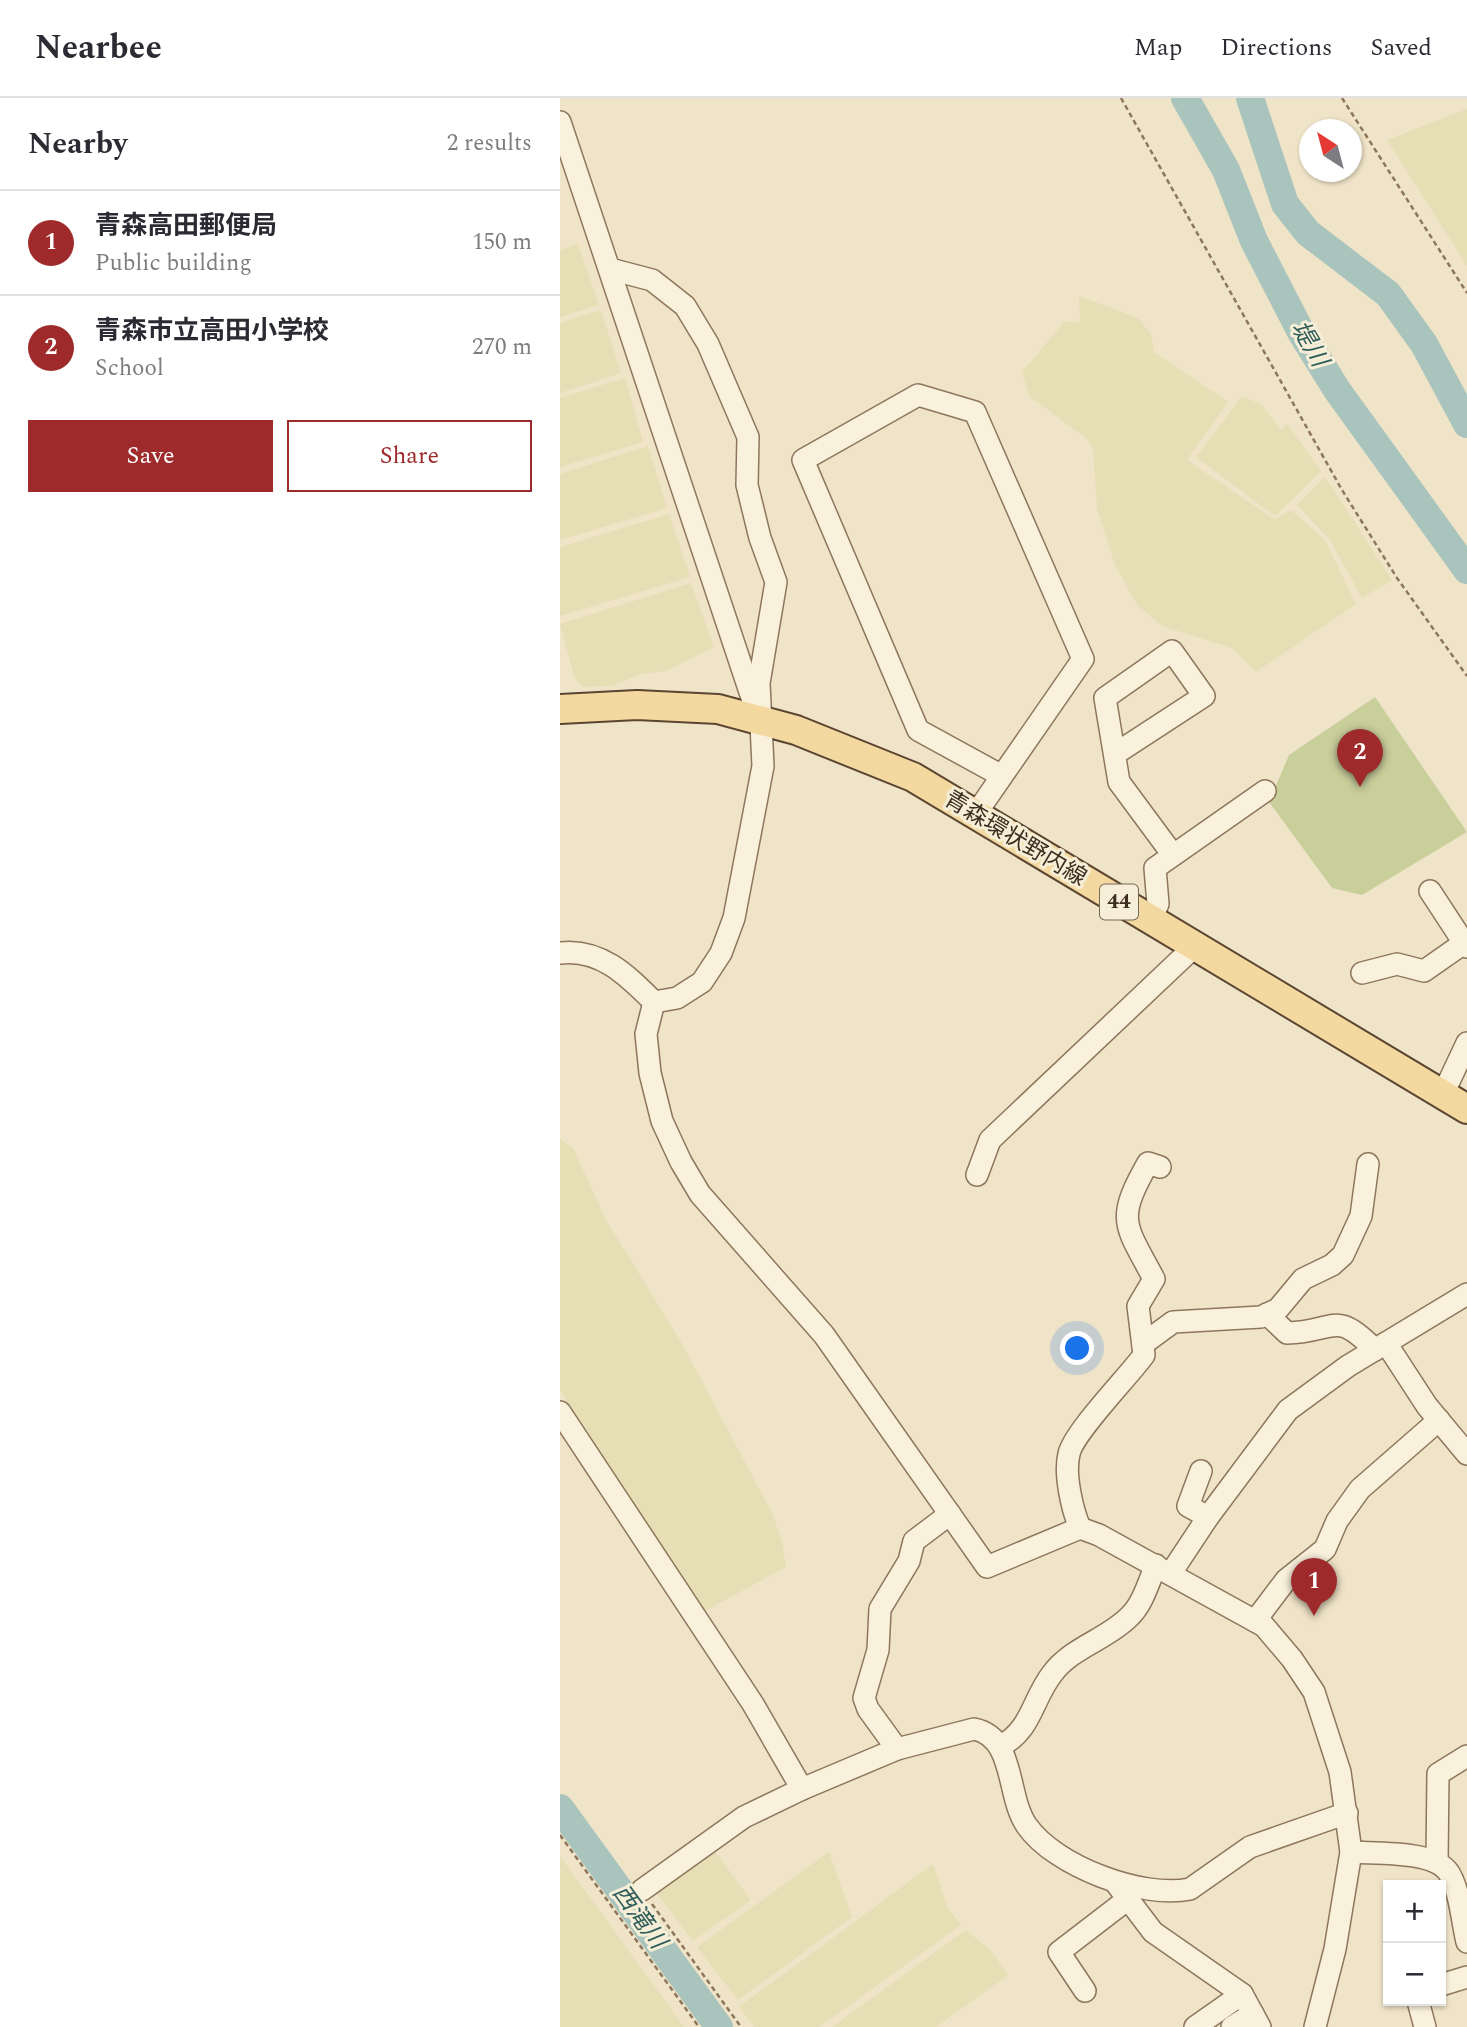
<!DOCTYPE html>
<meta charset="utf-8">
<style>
:root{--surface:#fff;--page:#f2f2f3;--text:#2b2b33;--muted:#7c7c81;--line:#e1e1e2;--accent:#9e2a2b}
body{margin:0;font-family:Spectral,"Noto Sans JP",serif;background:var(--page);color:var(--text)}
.controls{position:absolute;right:21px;bottom:21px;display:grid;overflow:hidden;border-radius:0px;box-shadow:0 2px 5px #0004}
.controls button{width:63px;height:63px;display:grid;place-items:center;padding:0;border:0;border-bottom:2px solid var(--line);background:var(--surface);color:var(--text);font:35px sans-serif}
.compass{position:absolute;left:739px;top:21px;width:63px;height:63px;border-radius:50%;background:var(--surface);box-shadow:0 2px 5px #0004;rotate:324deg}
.you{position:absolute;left:518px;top:1251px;width:24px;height:24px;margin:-18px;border:5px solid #fff;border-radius:50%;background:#1a73e8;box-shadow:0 0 0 10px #1a73e833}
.badge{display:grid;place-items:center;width:46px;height:46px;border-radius:50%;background:var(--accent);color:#fff;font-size:23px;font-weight:700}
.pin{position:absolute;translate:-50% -58px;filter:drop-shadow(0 2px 4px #0008)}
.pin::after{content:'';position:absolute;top:37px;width:24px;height:21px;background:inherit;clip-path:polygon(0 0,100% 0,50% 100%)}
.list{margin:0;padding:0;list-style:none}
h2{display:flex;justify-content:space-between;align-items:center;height:91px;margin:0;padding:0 28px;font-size:30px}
h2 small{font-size:23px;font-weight:400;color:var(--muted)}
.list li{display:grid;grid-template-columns:46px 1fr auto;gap:21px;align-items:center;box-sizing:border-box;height:105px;padding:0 28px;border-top:2px solid var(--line)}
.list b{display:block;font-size:26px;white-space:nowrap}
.list p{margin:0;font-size:23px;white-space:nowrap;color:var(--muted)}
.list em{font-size:23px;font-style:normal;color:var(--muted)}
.actions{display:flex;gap:14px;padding:21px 28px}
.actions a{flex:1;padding:16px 0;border:2px solid var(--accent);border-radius:0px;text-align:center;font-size:24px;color:var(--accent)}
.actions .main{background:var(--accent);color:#fff}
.map{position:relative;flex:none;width:907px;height:1929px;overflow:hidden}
header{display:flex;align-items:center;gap:42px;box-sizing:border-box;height:98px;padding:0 35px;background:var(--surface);border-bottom:2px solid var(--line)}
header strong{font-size:33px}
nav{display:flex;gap:38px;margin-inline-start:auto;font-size:24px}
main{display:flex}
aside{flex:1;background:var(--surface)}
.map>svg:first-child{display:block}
.farmland{fill:#e6deb5}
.green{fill:#c9cf9b}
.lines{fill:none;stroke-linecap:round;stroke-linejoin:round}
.river{stroke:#a9c4bc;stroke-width:28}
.minor-casing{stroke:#8d765c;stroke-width:24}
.major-casing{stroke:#5b4430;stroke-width:32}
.path{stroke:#8d765c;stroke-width:2.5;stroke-dasharray:5 3.5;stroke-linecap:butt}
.minor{stroke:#faf1dc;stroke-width:21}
.major{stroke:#f3d9a0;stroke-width:28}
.labels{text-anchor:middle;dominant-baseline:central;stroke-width:6;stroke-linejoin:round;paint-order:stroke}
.shield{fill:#f7eed8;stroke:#756857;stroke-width:2}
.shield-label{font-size:21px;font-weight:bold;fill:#3d2e20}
.street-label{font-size:23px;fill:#3d2e20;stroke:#f7eed8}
.water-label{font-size:24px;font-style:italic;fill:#2f5d5a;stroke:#f7eed8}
</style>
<header>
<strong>Nearbee</strong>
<nav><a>Map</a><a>Directions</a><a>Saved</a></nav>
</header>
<main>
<aside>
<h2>Nearby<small>2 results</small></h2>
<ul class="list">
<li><span class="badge">1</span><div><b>青森高田郵便局</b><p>Public building</p></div><em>150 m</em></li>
<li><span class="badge">2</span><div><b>青森市立高田小学校</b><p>School</p></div><em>270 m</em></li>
</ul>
<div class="actions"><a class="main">Save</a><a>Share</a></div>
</aside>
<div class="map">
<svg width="907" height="1929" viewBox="0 0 907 1929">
<rect width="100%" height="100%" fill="#f0e4c8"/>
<!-- farmland -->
<g class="farmland">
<path d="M907 11V168L827 42Z"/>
<path d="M18 146 39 207 0 219V152Z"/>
<path d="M519 198 578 220 591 236 594 254 668 304 627 362 715 422 731 412 765 442 796 506 696 574 672 550 602 528 577 507 555 467 537 410 533 351 527 341 469 298 462 274 505 223 520 225Z"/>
<path d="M41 212 61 275 0 295V225Z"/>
<path d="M65 280 83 344 0 369V300Z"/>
<path d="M682 298 701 306 721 332 727 326 761 373 715 418 636 359Z"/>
<path d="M88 348 107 410 0 442V376Z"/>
<path d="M765 379 832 482 802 500 770 442 737 407Z"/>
<path d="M109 416 130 479 0 518V449Z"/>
<path d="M131 485 154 549 106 573 81 576 52 588 23 589 14 578 0 526Z"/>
<path d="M0 1041 13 1050 46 1122 120 1242 212 1415 222 1443 226 1469 145 1513 0 1293Z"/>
<path d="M153 1751 191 1802 133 1843 97 1796 100 1787Z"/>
<path d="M269 1754 292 1819 178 1902 137 1849Z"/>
<path d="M0 1758 124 1929H0Z"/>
<path d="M373 1766 387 1808 401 1827 259 1929H194L179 1909Z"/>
<path d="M406 1832 432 1854 448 1877 376 1929H272Z"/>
</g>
<!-- green -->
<path class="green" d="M815 599 907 734 802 797 772 790 709 704 729 657Z"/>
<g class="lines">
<!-- river -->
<g class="river">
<path d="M625 0 666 72 694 143 741 234 777 292 907 472"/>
<path d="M690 0 725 106 748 135 828 196 864 246 907 326"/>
<path d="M0 1710 159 1929"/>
</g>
<defs>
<g id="minor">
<path d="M0 24 195 609"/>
<path d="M50 171 92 182 125 208 148 246 188 339 187 387 200 440 216 484 199 585 203 668 174 820 161 855 142 884 117 900 94 904"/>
<path d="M555 656 644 598 612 553 545 600 559 684 613 757"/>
<path d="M415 717 523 561 415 314 358 297 243 362 358 632 442 678"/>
<path d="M870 793 904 845"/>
<path d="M590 822 598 806 595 770 705 693"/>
<path d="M0 855C40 850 67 877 94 904"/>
<path d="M802 875 837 866 864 873 904 845 907 849"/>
<path d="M94 904 86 936 90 975 102 1023 121 1064 140 1096 264 1237 427 1469 520 1430 539 1437 704 1528 732 1561 754 1594 780 1674 791 1754 775 1851 755 1929"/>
<path d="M883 996 907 945"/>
<path d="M417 1077 430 1042 635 848"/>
<path d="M707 1216 727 1235C776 1234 774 1210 815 1252"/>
<path d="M826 1245 867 1308 907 1356"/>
<path d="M583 1246 613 1224 701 1219 718 1211 743 1181 772 1167 783 1157 801 1118 808 1066"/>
<path d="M0 1314 193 1606 242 1691"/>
<path d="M641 1373 628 1408 648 1419"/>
<path d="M520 1430C512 1411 504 1376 509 1356 513 1335 568 1279 584 1257L578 1208 594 1181C565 1126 555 1123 588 1065L600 1069"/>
<path d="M611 1475 648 1419 728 1312 788 1268 907 1196"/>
<path d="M695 1523 726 1482 765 1451 777 1423 800 1391 879 1322"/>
<path d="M441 1648C472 1631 472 1602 492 1576 512 1549 546 1542 569 1519 583 1506 589 1483 596 1467"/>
<path d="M337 1651 308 1611 304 1600 318 1552 320 1511 349 1463 354 1443 390 1416"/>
<path d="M791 1754C816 1756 874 1752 889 1775 900 1793 902 1823 907 1844"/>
<path d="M877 1764 878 1676 907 1658"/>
<path d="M555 1784 593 1834 682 1896 700 1929"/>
<path d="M82 1792 184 1719 242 1691 337 1651 414 1631C456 1639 446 1699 467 1728 495 1768 582 1801 630 1791L690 1749 787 1715"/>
<path d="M881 1887 907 1879"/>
<path d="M525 1893 499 1854 568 1801"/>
<path d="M858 1903 865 1929"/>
<path d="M635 1929 682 1896"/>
<path d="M672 1929 693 1916"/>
</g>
<path id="major" d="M0 611 77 607 158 611 236 632 353 679 907 1011"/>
</defs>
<!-- minor casing -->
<use href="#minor" class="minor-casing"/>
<!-- major casing -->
<use href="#major" class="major-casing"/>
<!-- path -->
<g class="path">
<path d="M561 0 782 392 837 480 907 578"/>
<path d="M782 0 907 195"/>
<path d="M0 1737 139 1929"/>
<path d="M92 1806 181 1929"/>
</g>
<!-- minor -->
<use href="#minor" class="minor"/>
<!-- major -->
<use href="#major" class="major"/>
</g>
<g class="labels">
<!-- shield labels -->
<rect class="shield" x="540" y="786.5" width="38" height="35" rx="5"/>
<g class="shield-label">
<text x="559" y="804">44</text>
</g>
<!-- street labels -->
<g class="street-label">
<text transform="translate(455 741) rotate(31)">青森環状野内線</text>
</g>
<!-- water labels -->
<g class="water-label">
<text transform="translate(749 246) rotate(60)">堤川</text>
<text transform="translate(79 1819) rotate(54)">西滝川</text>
</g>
</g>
</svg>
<div class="controls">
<button>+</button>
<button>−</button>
</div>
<svg class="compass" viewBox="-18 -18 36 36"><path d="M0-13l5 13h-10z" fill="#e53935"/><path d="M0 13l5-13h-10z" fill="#7c7c81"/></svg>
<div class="you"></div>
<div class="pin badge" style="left:754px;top:1518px">1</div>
<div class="pin badge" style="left:800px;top:689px">2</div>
</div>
</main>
